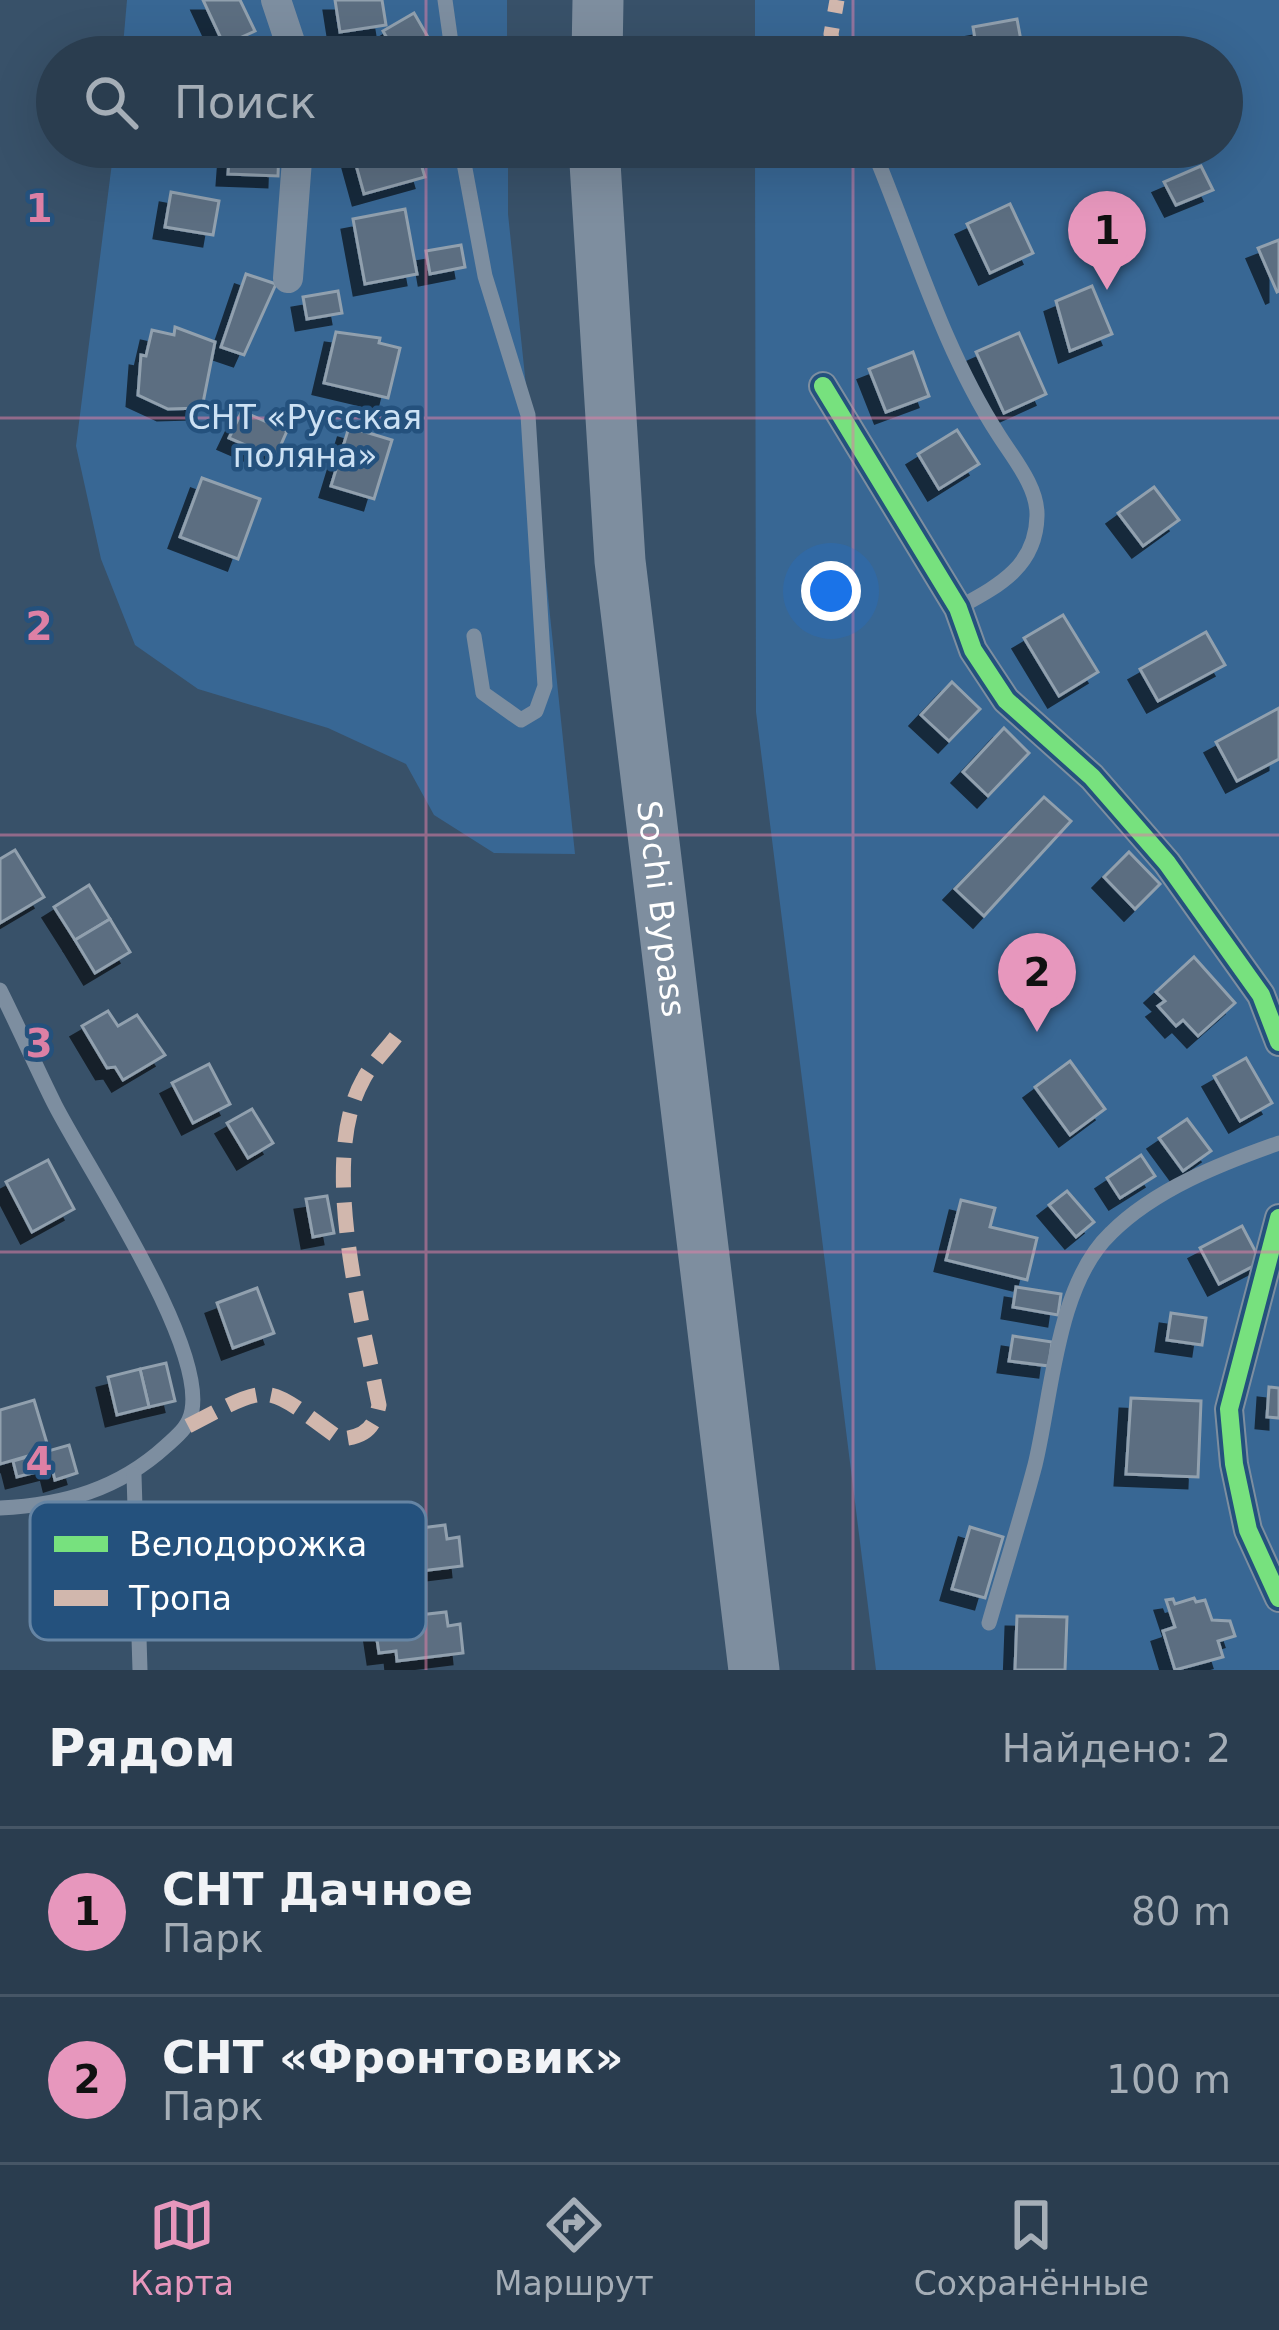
<!DOCTYPE html>
<html lang="ru">
<meta charset="utf-8">
<style>
:root{--surface:#2a3d4f;--page:#364859;--text:#f1f3f6;--muted:#a5aeb7;--line:#465666;--accent:#e797bd}
body{margin:0;font-family:"DejaVu Sans",sans-serif;background:var(--page);color:var(--text)}
.you{position:absolute;left:831px;top:591px;width:42px;height:42px;margin:-30px;border:9px solid #fff;border-radius:50%;background:#1a73e8;box-shadow:0 0 0 18px #1a73e833}
.badge{display:grid;place-items:center;width:78px;height:78px;border-radius:50%;background:var(--accent);color:#111;font-size:39px;font-weight:700}
.pin{position:absolute;translate:-50% -99px;filter:drop-shadow(0 3px 6px #0008)}
.pin::after{content:'';position:absolute;top:63px;width:42px;height:36px;background:inherit;clip-path:polygon(0 0,100% 0,50% 100%)}
.list{margin:0;padding:0;list-style:none}
h2{display:flex;justify-content:space-between;align-items:center;height:156px;margin:0;padding:0 48px;font-size:51px}
h2 small{font-size:39px;font-weight:400;color:var(--muted)}
.list li{display:grid;grid-template-columns:78px 1fr auto;gap:36px;align-items:center;box-sizing:border-box;height:168px;padding:0 48px;border-top:3px solid var(--line)}
.list b{display:block;font-size:45px;white-space:nowrap}
.list p{margin:0;font-size:39px;white-space:nowrap;color:var(--muted)}
.list em{font-size:39px;font-style:normal;color:var(--muted)}
.icon{flex:none;width:66px;height:66px;fill:none;stroke:currentColor;stroke-width:2;stroke-linecap:round;stroke-linejoin:round}
.map{position:relative;flex:none;width:1279px;height:1670px;overflow:hidden}
.search{position:absolute;background:var(--surface);box-shadow:0 12px 48px #0002;left:36px;right:36px;top:36px;height:132px;display:flex;align-items:center;gap:30px;box-sizing:border-box;padding:0 42px;border-radius:66px;color:var(--muted);font-size:45px}
.sheet{height:492px;background:var(--surface)}
nav{display:flex;justify-content:space-around;align-items:center;box-sizing:border-box;height:168px;border-top:3px solid var(--line);background:var(--surface);font-size:33px;color:var(--muted)}
nav a{display:grid;justify-items:center;gap:6px}
nav .on{color:var(--accent)}
.map>svg:first-child{display:block}
.green{fill:#386794}
.building{fill:#5b6e81;stroke:#91a0ae;stroke-width:3;filter:url(#shadow)}
.lines{fill:none;stroke-linecap:round;stroke-linejoin:round}
.service{stroke:#7d8ea0;stroke-width:15}
.minor{stroke:#7d8ea0;stroke-width:30}
.trunk{stroke:#7e8e9f;stroke-width:51}
.quiet{stroke:#d1b7ad;stroke-width:15;stroke-dasharray:30 15;stroke-linecap:butt}
.cycleway-casing{stroke:#24517d;stroke-width:26}
.cycleway{stroke:#77e17e;stroke-width:18}
.grid{fill:none;stroke:#dd80a5;stroke-width:3;stroke-opacity:0.55}
.labels{text-anchor:middle;dominant-baseline:central;stroke-width:9;stroke-linejoin:round;paint-order:stroke}
.park-label{font-size:33px;fill:#cce1f4;stroke:#24517d}
.street-label{font-size:33px;fill:#fff;stroke:#24517d}
.key{fill:#24517d;stroke:#6685a4;stroke-width:3}
.key-label{font-size:33px;fill:#fff}
.grid-label{font-size:39px;text-anchor:middle;font-weight:bold;fill:#dd80a5;stroke:#24517d;stroke-width:9;stroke-linejoin:round;paint-order:stroke}
</style>
<div class="map">
<svg width="1279" height="1670" viewBox="0 0 1279 1670">
<defs>
<filter id="shadow"><feDropShadow dx="-11" dy="11" stdDeviation="0" flood-color="#0009"/></filter>
</defs>
<rect width="100%" height="100%" fill="#385169"/>
<!-- green -->
<g class="green">
<path d="M127 0H507V57H122Z"/>
<path d="M755 0H1279V1670H876L756 712 755 147H1222V57H755Z"/>
<path d="M114 147H508V214L575 854 494 853 434 815 406 764 328 728 198 689 135 645 101 559 76 446Z"/>
</g>
<!-- building -->
<g class="building">
<path d="M203 0H240L255 31 224 45Z"/>
<path d="M335 0H382L386 25 340 32Z"/>
<path d="M414 13 436 51 426 57H398L383 31Z"/>
<path d="M1017 19 1024 57H978L973 27Z"/>
<path d="M230 147H279L278 176 228 174Z"/>
<path d="M351 147H416L425 177 364 194Z"/>
<path d="M1201 166 1213 190 1176 205 1164 182Z"/>
<path d="M171 192 219 201 213 235 165 227Z"/>
<path d="M1010 204 1033 253 990 273 967 224Z"/>
<path d="M405 209 417 274 365 284 353 219Z"/>
<path d="M1279 240V291L1277 292 1258 248Z"/>
<path d="M461 245 465 267 430 274 426 251Z"/>
<path d="M246 274 276 284 244 355 221 347Z"/>
<path d="M1092 286 1112 334 1070 351 1056 301Z"/>
<path d="M338 291 342 313 307 319 303 297Z"/>
<path d="M175 327 215 342 202 408 168 409 138 395 141 355 146 356 152 330 174 335Z"/>
<path d="M336 332 380 338 379 343 400 348 388 398 324 383Z"/>
<path d="M1019 333 1046 394 1004 413 976 352Z"/>
<path d="M913 352 929 396 886 412 869 369Z"/>
<path d="M242 411 287 431 275 458 229 438Z"/>
<path d="M349 427 392 440 374 499 331 486Z"/>
<path d="M957 430 979 464 939 489 918 454Z"/>
<path d="M202 478 260 499 238 559 180 537Z"/>
<path d="M1154 487 1179 520 1143 546 1118 513Z"/>
<path d="M1063 615 1098 672 1059 696 1024 638Z"/>
<path d="M1206 632 1225 665 1158 701 1140 669Z"/>
<path d="M952 682 980 709 949 741 921 715Z"/>
<path d="M1279 708V759L1237 781 1216 742Z"/>
<path d="M1004 728 1029 753 988 796 963 772Z"/>
<path d="M1044 797 1071 821 984 916 955 889Z"/>
<path d="M15 850 44 897 0 923V859Z"/>
<path d="M1129 852 1160 884 1135 909 1104 877Z"/>
<path d="M89 885 110 919 75 940 54 907Z"/>
<path d="M110 919 130 952 95 973 75 940Z"/>
<path d="M1194 957 1235 1003 1198 1036 1183 1020 1176 1026 1158 1006 1165 1001 1156 992Z"/>
<path d="M108 1011 118 1026 137 1015 165 1055 123 1080 115 1067 107 1068 82 1026Z"/>
<path d="M1246 1058 1272 1103 1240 1121 1214 1076Z"/>
<path d="M1070 1061 1105 1109 1070 1135 1035 1087Z"/>
<path d="M209 1064 230 1104 193 1123 172 1083Z"/>
<path d="M252 1109 273 1143 248 1158 227 1123Z"/>
<path d="M1187 1119 1211 1151 1183 1171 1159 1138Z"/>
<path d="M1141 1155 1155 1176 1120 1198 1107 1178Z"/>
<path d="M48 1160 74 1209 32 1232 6 1182Z"/>
<path d="M1067 1191 1094 1222 1076 1237 1049 1205Z"/>
<path d="M327 1196 334 1233 313 1237 306 1199Z"/>
<path d="M961 1200 995 1208 990 1227 1037 1238 1027 1280 946 1260Z"/>
<path d="M1242 1226 1261 1262 1219 1284 1200 1248Z"/>
<path d="M1016 1287 1061 1294 1058 1315 1013 1307Z"/>
<path d="M257 1288 274 1333 233 1348 217 1303Z"/>
<path d="M1171 1313 1206 1318 1202 1345 1167 1340Z"/>
<path d="M1013 1336 1052 1342 1049 1366 1009 1361Z"/>
<path d="M166 1363 175 1401 149 1407 140 1369Z"/>
<path d="M140 1369 149 1407 117 1415 108 1377Z"/>
<path d="M1269 1387 1279 1388V1418L1267 1417Z"/>
<path d="M1131 1398 1201 1401 1198 1477 1126 1474Z"/>
<path d="M34 1400 49 1450 0 1464V1410Z"/>
<path d="M69 1445 77 1473 55 1480 52 1468 17 1477 13 1461Z"/>
<path d="M445 1525 447 1539 459 1537 462 1566 396 1574 394 1565 377 1567 373 1534Z"/>
<path d="M970 1527 1003 1537 985 1598 952 1589Z"/>
<path d="M1194 1598 1196 1602 1205 1600 1212 1620 1230 1621 1235 1636 1218 1641 1223 1657 1175 1670 1163 1631 1175 1627 1166 1600 1173 1599 1175 1604Z"/>
<path d="M446 1612 448 1626 460 1624 463 1653 397 1661 396 1651 379 1653 374 1620Z"/>
<path d="M1017 1616 1067 1617 1065 1670H1015Z"/>
</g>
<g class="lines">
<!-- service -->
<g class="service">
<path d="M445 0 453 57"/>
<path d="M461 147 485 276 528 415 545 686 536 711 521 720 483 693 474 636"/>
<path d="M872 147C912 242 942 347 998 434 1013 458 1038 487 1037 516 1036 567 998 586 958 608"/>
<path d="M0 990C19 1028 36 1067 55 1105 89 1171 204 1342 192 1410 189 1427 178 1435 166 1446 119 1489 64 1505 0 1508"/>
<path d="M134 1475 140 1670"/>
<path d="M989 1623C1004 1571 1021 1518 1035 1465 1052 1396 1056 1285 1111 1233 1155 1189 1222 1163 1279 1143"/>
</g>
<!-- minor -->
<g class="minor">
<path d="M276 0 295 57"/>
<path d="M288 278 298 147"/>
<path d="M823 386 958 608 973 650 1006 700 1092 777 1167 863 1261 995 1279 1042"/>
<path d="M1279 1218 1229 1409 1234 1464 1248 1530 1279 1598"/>
</g>
<!-- trunk -->
<g class="trunk">
<path d="M597 57 598 0"/>
<path id="s1" d="M594 147 620 561 754 1670"/>
</g>
<!-- quiet -->
<g class="quiet">
<path d="M835 57 831 34 837 0"/>
<path d="M188 1426C276 1380 263 1384 340 1439 365 1437 374 1429 379 1405 362 1318 318 1160 363 1080 371 1064 386 1050 397 1035"/>
</g>
<defs>
<g id="cycleway">
<path d="M823 386 958 608 973 650 1006 700 1092 777 1167 863 1261 995 1279 1042"/>
<path d="M1279 1218 1229 1409 1234 1464 1248 1530 1279 1598"/>
</g>
</defs>
<!-- cycleway casing -->
<use href="#cycleway" class="cycleway-casing"/>
<!-- cycleway -->
<use href="#cycleway" class="cycleway"/>
</g>
<!-- grid -->
<path class="grid" d="M426 0V57M853 0V57M426 147V1670M853 147V1670M0 418H1279M0 835H1279M0 1252H1279"/>
<g class="labels">
<!-- park labels -->
<g class="park-label">
<text x="305" y="417">СНТ «Русская<tspan x="305" dy="38">поляна»</tspan></text>
</g>
<!-- street labels -->
<g class="street-label">
<text stroke="none"><textPath href="#s1" startOffset="765">Sochi Bypass</textPath></text>
</g>
</g>
<!-- legend -->
<rect x="30" y="1502" width="396" height="138" rx="18" class="key"/>
<rect x="54" y="1536" width="54" height="16" fill="#77e17e"/>
<rect x="54" y="1590" width="54" height="16" fill="#d1b7ad"/>
<g class="key-label">
<text x="129" y="1556">Велодорожка</text>
<text x="129" y="1610">Тропа</text>
</g>
<g class="grid-label">
<text x="39" y="222">1</text>
<text x="39" y="640">2</text>
<text x="39" y="1057">3</text>
<text x="39" y="1475">4</text>
</g>
</svg>
<div class="you"></div>
<div class="pin badge" style="left:1107px;top:290px">1</div>
<div class="pin badge" style="left:1037px;top:1032px">2</div>
<div class="search"><svg class="icon" aria-label="search" viewBox="0 0 24 24"><circle cx="10" cy="10" r="6"/><path d="M15 15l6 6"/></svg>Поиск</div>
</div>
<section class="sheet">
<h2>Рядом<small>Найдено: 2</small></h2>
<ul class="list">
<li><span class="badge">1</span><div><b>СНТ Дачное</b><p>Парк</p></div><em>80 m</em></li>
<li><span class="badge">2</span><div><b>СНТ «Фронтовик»</b><p>Парк</p></div><em>100 m</em></li>
</ul>
</section>
<nav>
<a class="on"><svg class="icon" aria-label="map" viewBox="0 0 24 24"><path d="M3 6l6-2 6 2 6-2v14l-6 2-6-2-6 2zM9 4v14M15 6v14"/></svg>Карта</a>
<a><svg class="icon" aria-label="directions" viewBox="0 0 24 24"><path d="M12 3l9 9-9 9-9-9zM9 14v-3h6M13 9l2 2-2 2"/></svg>Маршрут</a>
<a><svg class="icon" aria-label="saved" viewBox="0 0 24 24"><path d="M7 4h10v16l-5-4-5 4z"/></svg>Сохранённые</a>
</nav>
